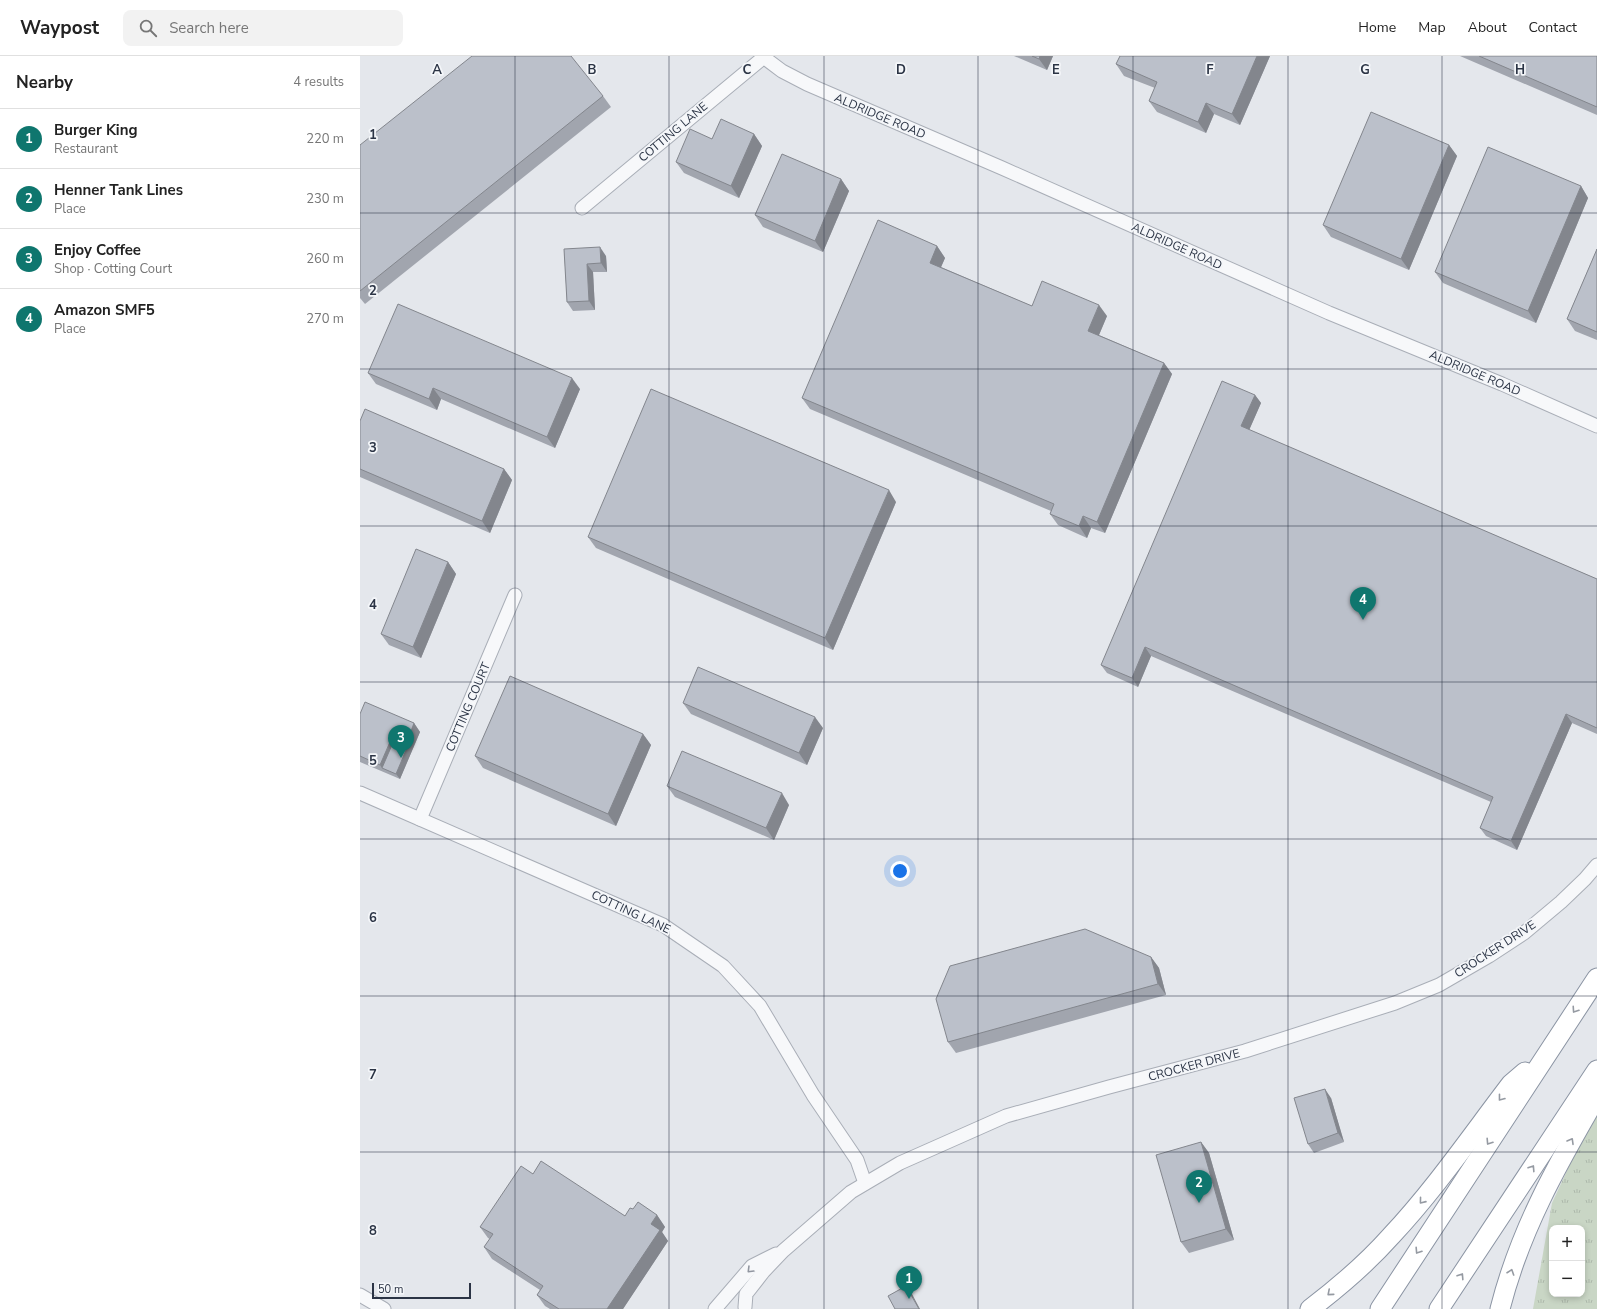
<!DOCTYPE html>
<meta charset="utf-8">
<style>
:root{--surface:#fff;--page:#f2f2f2;--text:#222;--muted:#767676;--line:#e0e0e0;--accent:#0f766e}
body{margin:0;font-family:"Nunito Sans",sans-serif;background:var(--page);color:var(--text)}
.controls{position:absolute;right:12px;bottom:12px;display:grid;overflow:hidden;border-radius:8px;box-shadow:0 2px 6px #0003}
.controls button{width:36px;height:36px;display:grid;place-items:center;padding:0;border:0;border-bottom:1px solid var(--line);background:var(--surface);color:var(--text);font:20px sans-serif}
.scale{position:absolute;left:12px;bottom:10px;width:99px;box-sizing:border-box;padding-left:4px;border:2px solid #2b3445;border-top:0;font-size:11px;line-height:14px;white-space:nowrap;color:#2b3445;-webkit-text-stroke:3px #f4f6f9;paint-order:stroke}
.you{position:absolute;left:540px;top:815px;width:14px;height:14px;margin:-10px;border:3px solid #fff;border-radius:50%;background:#1a73e8;box-shadow:0 0 0 6px #1a73e833}
.badge{display:grid;place-items:center;width:26px;height:26px;border-radius:50%;background:var(--accent);color:#fff;font-size:13px;font-weight:700}
.pin{position:absolute;translate:-50% -33px;filter:drop-shadow(0 1px 2px #0008)}
.pin::after{content:'';position:absolute;top:21px;width:14px;height:12px;background:inherit;clip-path:polygon(0 0,100% 0,50% 100%)}
.list{margin:0;padding:0;list-style:none}
h2{display:flex;justify-content:space-between;align-items:center;height:52px;margin:0;padding:0 16px;font-size:17px}
h2 small{font-size:13px;font-weight:400;color:var(--muted)}
.list li{display:grid;grid-template-columns:26px 1fr auto;gap:12px;align-items:center;box-sizing:border-box;height:60px;padding:0 16px;border-top:1px solid var(--line)}
.list b{display:block;font-size:15px;white-space:nowrap}
.list p{margin:0;font-size:13px;white-space:nowrap;color:var(--muted)}
.list em{font-size:13px;font-style:normal;color:var(--muted)}
.icon{flex:none;width:22px;height:22px;fill:none;stroke:currentColor;stroke-width:2;stroke-linecap:round;stroke-linejoin:round}
.map{position:relative;flex:none;width:1237px;height:1253px;overflow:hidden}
header{display:flex;align-items:center;gap:24px;box-sizing:border-box;height:56px;padding:0 20px;background:var(--surface);border-bottom:1px solid var(--line)}
header strong{font-size:19px}
nav{display:flex;gap:22px;margin-inline-start:auto;font-size:14px}
.search{width:280px;height:36px;background:var(--page);display:flex;align-items:center;gap:10px;box-sizing:border-box;padding:0 14px;border-radius:8px;color:var(--muted);font-size:15px}
main{display:flex}
aside{flex:1;background:var(--surface)}
.map>svg:first-child{display:block}
.grass{fill:url(#grass-tufts);fill-rule:evenodd}
.lines{fill:none;stroke-linecap:round;stroke-linejoin:round}
.minor-casing{stroke:#a9aeb7;stroke-width:15}
.highway-casing{stroke:#8b94a3;stroke-width:21}
.minor{stroke:#f7f8fa;stroke-width:13}
.highway{stroke:#fff;stroke-width:19}
.wall{fill:#a1a5ae}
.shaded-wall{fill:#83868d}
.building{fill:#bbc0ca;stroke:#83868d}
.oneway{stroke:#959aa2}
.oneway2{stroke:#9196a0}
.grid{fill:none;stroke:#2b3445;stroke-width:1;stroke-opacity:0.55}
.labels{text-anchor:middle;dominant-baseline:central;stroke-width:3.5;stroke-linejoin:round;paint-order:stroke}
.street-label{font-size:12px;fill:#2b3445;stroke:#f4f6f9}
.grid-label{font-size:13px;text-anchor:middle;font-weight:bold;fill:#2b3445;stroke:#f4f6f9;stroke-width:3.5;stroke-linejoin:round;paint-order:stroke}
</style>
<header>
<strong>Waypost</strong>
<div class="search"><svg class="icon" aria-label="search" viewBox="0 0 24 24"><circle cx="10" cy="10" r="6"/><path d="M15 15l6 6"/></svg>Search here</div>
<nav><a>Home</a><a>Map</a><a>About</a><a>Contact</a></nav>
</header>
<main>
<aside>
<h2>Nearby<small>4 results</small></h2>
<ul class="list">
<li><span class="badge">1</span><div><b>Burger King</b><p>Restaurant</p></div><em>220 m</em></li>
<li><span class="badge">2</span><div><b>Henner Tank Lines</b><p>Place</p></div><em>230 m</em></li>
<li><span class="badge">3</span><div><b>Enjoy Coffee</b><p>Shop · Cotting Court</p></div><em>260 m</em></li>
<li><span class="badge">4</span><div><b>Amazon SMF5</b><p>Place</p></div><em>270 m</em></li>
</ul>
</aside>
<div class="map">
<svg width="1237" height="1253" viewBox="0 0 1237 1253">
<defs>
<pattern id="grass-tufts" width="24" height="20" patternUnits="userSpaceOnUse"><rect width="24" height="20" fill="#c9d6c5"/><path d="M3 7l-1-3M5 7V3M7 7l1-3M15 17l-1-3M17 17v-4M19 17l1-3" fill="none" stroke="#adb8ab"/></pattern>
</defs>
<rect width="100%" height="100%" fill="#e4e7ec"/>
<!-- grass -->
<path class="grass" d="M1237 1050V1253H1173L1192 1147ZM1192 1172H1222V1238H1192Z"/>
<g class="lines">
<defs>
<g id="minor">
<path d="M402 0 422 15 447 28 642 112 969 257 1142 328 1237 370"/>
<path d="M222 152 404 1"/>
<path d="M0 737 303 869 363 910 400 950 453 1039 497 1104 505 1127"/>
<path d="M60 763 155 539"/>
<path d="M0 1239 24 1253"/>
<path d="M385 1251 386 1238 404 1215 423 1195 491 1136 540 1107 646 1060 749 1031 885 995 1035 947 1079 929 1129 900 1164 877 1201 846 1225 823 1237 809"/>
<path d="M355 1253 392 1210 416 1198"/>
</g>
<g id="highway">
<path d="M950 1253C979 1231 1007 1207 1031 1180 1075 1133 1112 1079 1151 1028L1165 1016"/>
<path d="M1020 1253 1237 922"/>
<path d="M1079 1253 1237 1014"/>
<path d="M1140 1253C1160 1174 1197 1109 1237 1040"/>
</g>
</defs>
<!-- minor casing -->
<use href="#minor" class="minor-casing"/>
<!-- highway casing -->
<use href="#highway" class="highway-casing"/>
<!-- minor -->
<use href="#minor" class="minor"/>
<!-- highway -->
<use href="#highway" class="highway"/>
</g>
<!-- wall -->
<g class="wall">
<path d="M654 0H693L687 14Z"/>
<path d="M760 0H910L880 69 854 58 846 77 797 56 789 45 795 32 764 20 756 8Z"/>
<path d="M1100 0H1237V59Z"/>
<path d="M243 40 251 51 5 248 0 242V89Z"/>
<path d="M394 78 402 90 379 142 324 117 316 106 352 83Z"/>
<path d="M1089 89 1097 100 1049 214 971 181 963 169Z"/>
<path d="M481 123 489 135 463 196 403 171 395 159Z"/>
<path d="M1221 130 1228 142 1176 267 1083 227 1075 216Z"/>
<path d="M577 190 585 202 581 211 672 250 747 260 739 279 804 307 812 318 745 477 731 472 727 482 698 469 690 458 691 455 450 353 442 342Z"/>
<path d="M204 193 246 200 247 216H233L235 254 213 255 207 246Z"/>
<path d="M1237 193V284L1215 275 1207 263Z"/>
<path d="M8 317 220 333 195 392 81 343 77 354 16 328Z"/>
<path d="M895 339 901 347 889 374 1237 523V678L1212 667 1157 794 1126 780 1120 772 1131 746 791 600 778 631 747 617 741 609Z"/>
<path d="M0 365 144 413 152 424 130 477 0 421Z"/>
<path d="M536 446 473 594 236 492 228 481Z"/>
<path d="M88 506 96 518 61 602 29 589 21 578Z"/>
<path d="M323 647 463 672 447 709 331 658Z"/>
<path d="M0 658 54 667 60 676 40 723 0 706Z"/>
<path d="M283 678 291 689 256 770 123 712 115 700Z"/>
<path d="M307 730 429 749 414 784 315 741Z"/>
<path d="M791 901 799 912 806 939 596 997 588 986Z"/>
<path d="M971 1042 984 1086 954 1097 948 1088Z"/>
<path d="M841 1086 849 1097 874 1184 829 1197 821 1186Z"/>
<path d="M173 1118 265 1160 273 1153 297 1159 305 1171 302 1176 308 1185 263 1253H190L185 1250 177 1239 180 1234 132 1203 124 1191 130 1183 128 1182 120 1171Z"/>
</g>
<!-- shaded-wall -->
<g class="shaded-wall">
<path d="M680 0H693L687 14 679 3Z"/>
<path d="M897 0H910L880 69 872 58Z"/>
<path d="M846 47 854 58 846 77 838 66Z"/>
<path d="M394 78 402 90 379 142 371 130Z"/>
<path d="M1089 89 1097 100 1049 214 1041 203Z"/>
<path d="M481 123 489 135 463 196 455 185Z"/>
<path d="M1221 130 1228 142 1176 267 1168 255Z"/>
<path d="M577 190 585 202 578 218 570 207Z"/>
<path d="M240 191 246 200 247 216 241 207Z"/>
<path d="M227 208 233 216 235 254 229 245Z"/>
<path d="M739 249 747 260 736 286 728 275Z"/>
<path d="M804 307 812 318 745 477 737 466Z"/>
<path d="M212 322 220 333 195 392 187 381Z"/>
<path d="M73 332 81 343 77 354 69 343Z"/>
<path d="M895 339 901 347 887 379 881 370Z"/>
<path d="M144 413 152 424 130 477 122 465Z"/>
<path d="M529 434 536 446 473 594 465 582Z"/>
<path d="M723 460 731 472 727 482 719 470Z"/>
<path d="M88 506 96 518 61 602 53 591Z"/>
<path d="M785 591 791 600 778 631 772 622Z"/>
<path d="M1206 658 1212 667 1157 794 1151 785Z"/>
<path d="M455 661 463 672 447 709 439 697Z"/>
<path d="M54 667 60 676 40 723 36 718 52 680 50 678Z"/>
<path d="M36 672 42 680 22 712 20 709Z"/>
<path d="M283 678 291 689 256 770 248 758Z"/>
<path d="M422 737 429 749 414 784 406 772Z"/>
<path d="M791 901 799 912 806 939 798 928Z"/>
<path d="M965 1033 971 1042 984 1086 978 1077Z"/>
<path d="M841 1086 849 1097 874 1184 866 1173Z"/>
<path d="M297 1159 305 1171 302 1176 308 1185 263 1253H247L291 1168Z"/>
<path d="M546 1230 552 1238 560 1253H559Z"/>
</g>
<!-- building -->
<g class="building">
<path d="M112 0H211L243 40 0 235V89Z"/>
<path d="M672 0H680L679 3Z"/>
<path d="M760 0H897L872 58 846 47 838 66 789 45 797 26 756 8Z"/>
<path d="M1119 0H1237V51Z"/>
<path d="M1011 56 1089 89 1041 203 963 169Z"/>
<path d="M361 63 394 78 371 130 316 106 330 73 352 83Z"/>
<path d="M1128 91 1221 130 1168 255 1075 216Z"/>
<path d="M422 98 481 123 455 185 395 159Z"/>
<path d="M518 164 577 190 570 207 672 250 682 225 739 249 728 275 804 307 737 466 723 460 719 470 690 458 694 448 442 342Z"/>
<path d="M240 191 241 207 227 208 229 245 207 246 204 193Z"/>
<path d="M1237 193V276L1207 263Z"/>
<path d="M38 248 212 322 187 381 73 332 69 343 8 317Z"/>
<path d="M862 325 895 339 881 370 1237 523V672L1206 658 1151 785 1120 772 1133 741 785 591 772 622 741 609Z"/>
<path d="M291 333 529 434 465 582 228 481Z"/>
<path d="M5 353 144 413 122 465 0 413V365Z"/>
<path d="M56 493 88 506 53 591 21 578Z"/>
<path d="M338 611 455 661 439 697 323 647Z"/>
<path d="M150 620 283 678 248 758 115 700Z"/>
<path d="M5 646 54 667 50 678 36 672 20 709 0 700V658Z"/>
<path d="M38 675 52 680 36 718 22 712Z"/>
<path d="M322 695 422 737 406 772 307 730Z"/>
<path d="M725 873 791 901 798 928 588 986 576 943 590 910Z"/>
<path d="M965 1033 978 1077 948 1088 934 1042Z"/>
<path d="M841 1086 866 1173 821 1186 796 1099Z"/>
<path d="M181 1105 265 1160 270 1152 273 1153 278 1146 297 1159 291 1168 300 1174 247 1253H199L177 1239 183 1230 124 1191 133 1178 120 1171 161 1110 173 1118Z"/>
<path d="M546 1230 559 1253H535L528 1240Z"/>
</g>
<!-- one-way arrows -->
<defs><path id="oneway-chevron" d="M-2-3.5L2.5 0L-2 3.5" fill="none" stroke-width="1.6" stroke-linecap="round" stroke-linejoin="round"/></defs>
<g class="oneway">
<use href="#oneway-chevron" transform="translate(1215 954) rotate(124)"/>
<use href="#oneway-chevron" transform="translate(1141 1042) rotate(128)"/>
<use href="#oneway-chevron" transform="translate(1211 1085) rotate(-60)"/>
<use href="#oneway-chevron" transform="translate(1129 1086) rotate(123)"/>
<use href="#oneway-chevron" transform="translate(1172 1112) rotate(-57)"/>
<use href="#oneway-chevron" transform="translate(1062 1145) rotate(129)"/>
<use href="#oneway-chevron" transform="translate(1058 1195) rotate(123)"/>
<use href="#oneway-chevron" transform="translate(1151 1216) rotate(-71)"/>
<use href="#oneway-chevron" transform="translate(1101 1220) rotate(-57)"/>
<use href="#oneway-chevron" transform="translate(970 1237) rotate(139)"/>
</g>
<use class="oneway2" href="#oneway-chevron" transform="translate(390 1214) rotate(135)"/>
<!-- grid -->
<path class="grid" d="M155 0V1253M309 0V1253M464 0V1253M618 0V1253M773 0V1253M928 0V1253M1082 0V1253M0 157H1237M0 313H1237M0 470H1237M0 626H1237M0 783H1237M0 940H1237M0 1096H1237"/>
<g class="labels">
<!-- street labels -->
<g class="street-label">
<text transform="translate(520 60) rotate(23)">ALDRIDGE ROAD</text>
<text transform="translate(313 76) rotate(-40)">COTTING LANE</text>
<text transform="translate(817 190) rotate(24)">ALDRIDGE ROAD</text>
<text transform="translate(1115 317) rotate(23)">ALDRIDGE ROAD</text>
<text transform="translate(108 651) rotate(-67)">COTTING COURT</text>
<text transform="translate(271 856) rotate(25)">COTTING LANE</text>
<text transform="translate(1135 893) rotate(-33)">CROCKER DRIVE</text>
<text transform="translate(834 1009) rotate(-15)">CROCKER DRIVE</text>
</g>
</g>
<g class="grid-label">
<text x="77" y="18">A</text>
<text x="232" y="18">B</text>
<text x="387" y="18">C</text>
<text x="541" y="18">D</text>
<text x="696" y="18">E</text>
<text x="850" y="18">F</text>
<text x="1005" y="18">G</text>
<text x="1160" y="18">H</text>
<text x="13" y="83">1</text>
<text x="13" y="239">2</text>
<text x="13" y="396">3</text>
<text x="13" y="553">4</text>
<text x="13" y="709">5</text>
<text x="13" y="866">6</text>
<text x="13" y="1023">7</text>
<text x="13" y="1179">8</text>
</g>
</svg>
<div class="controls">
<button>+</button>
<button>−</button>
</div>
<div class="scale">50 m</div>
<div class="you"></div>
<div class="pin badge" style="left:549px;top:1243px">1</div>
<div class="pin badge" style="left:839px;top:1147px">2</div>
<div class="pin badge" style="left:41px;top:702px">3</div>
<div class="pin badge" style="left:1003px;top:564px">4</div>
</div>
</main>
